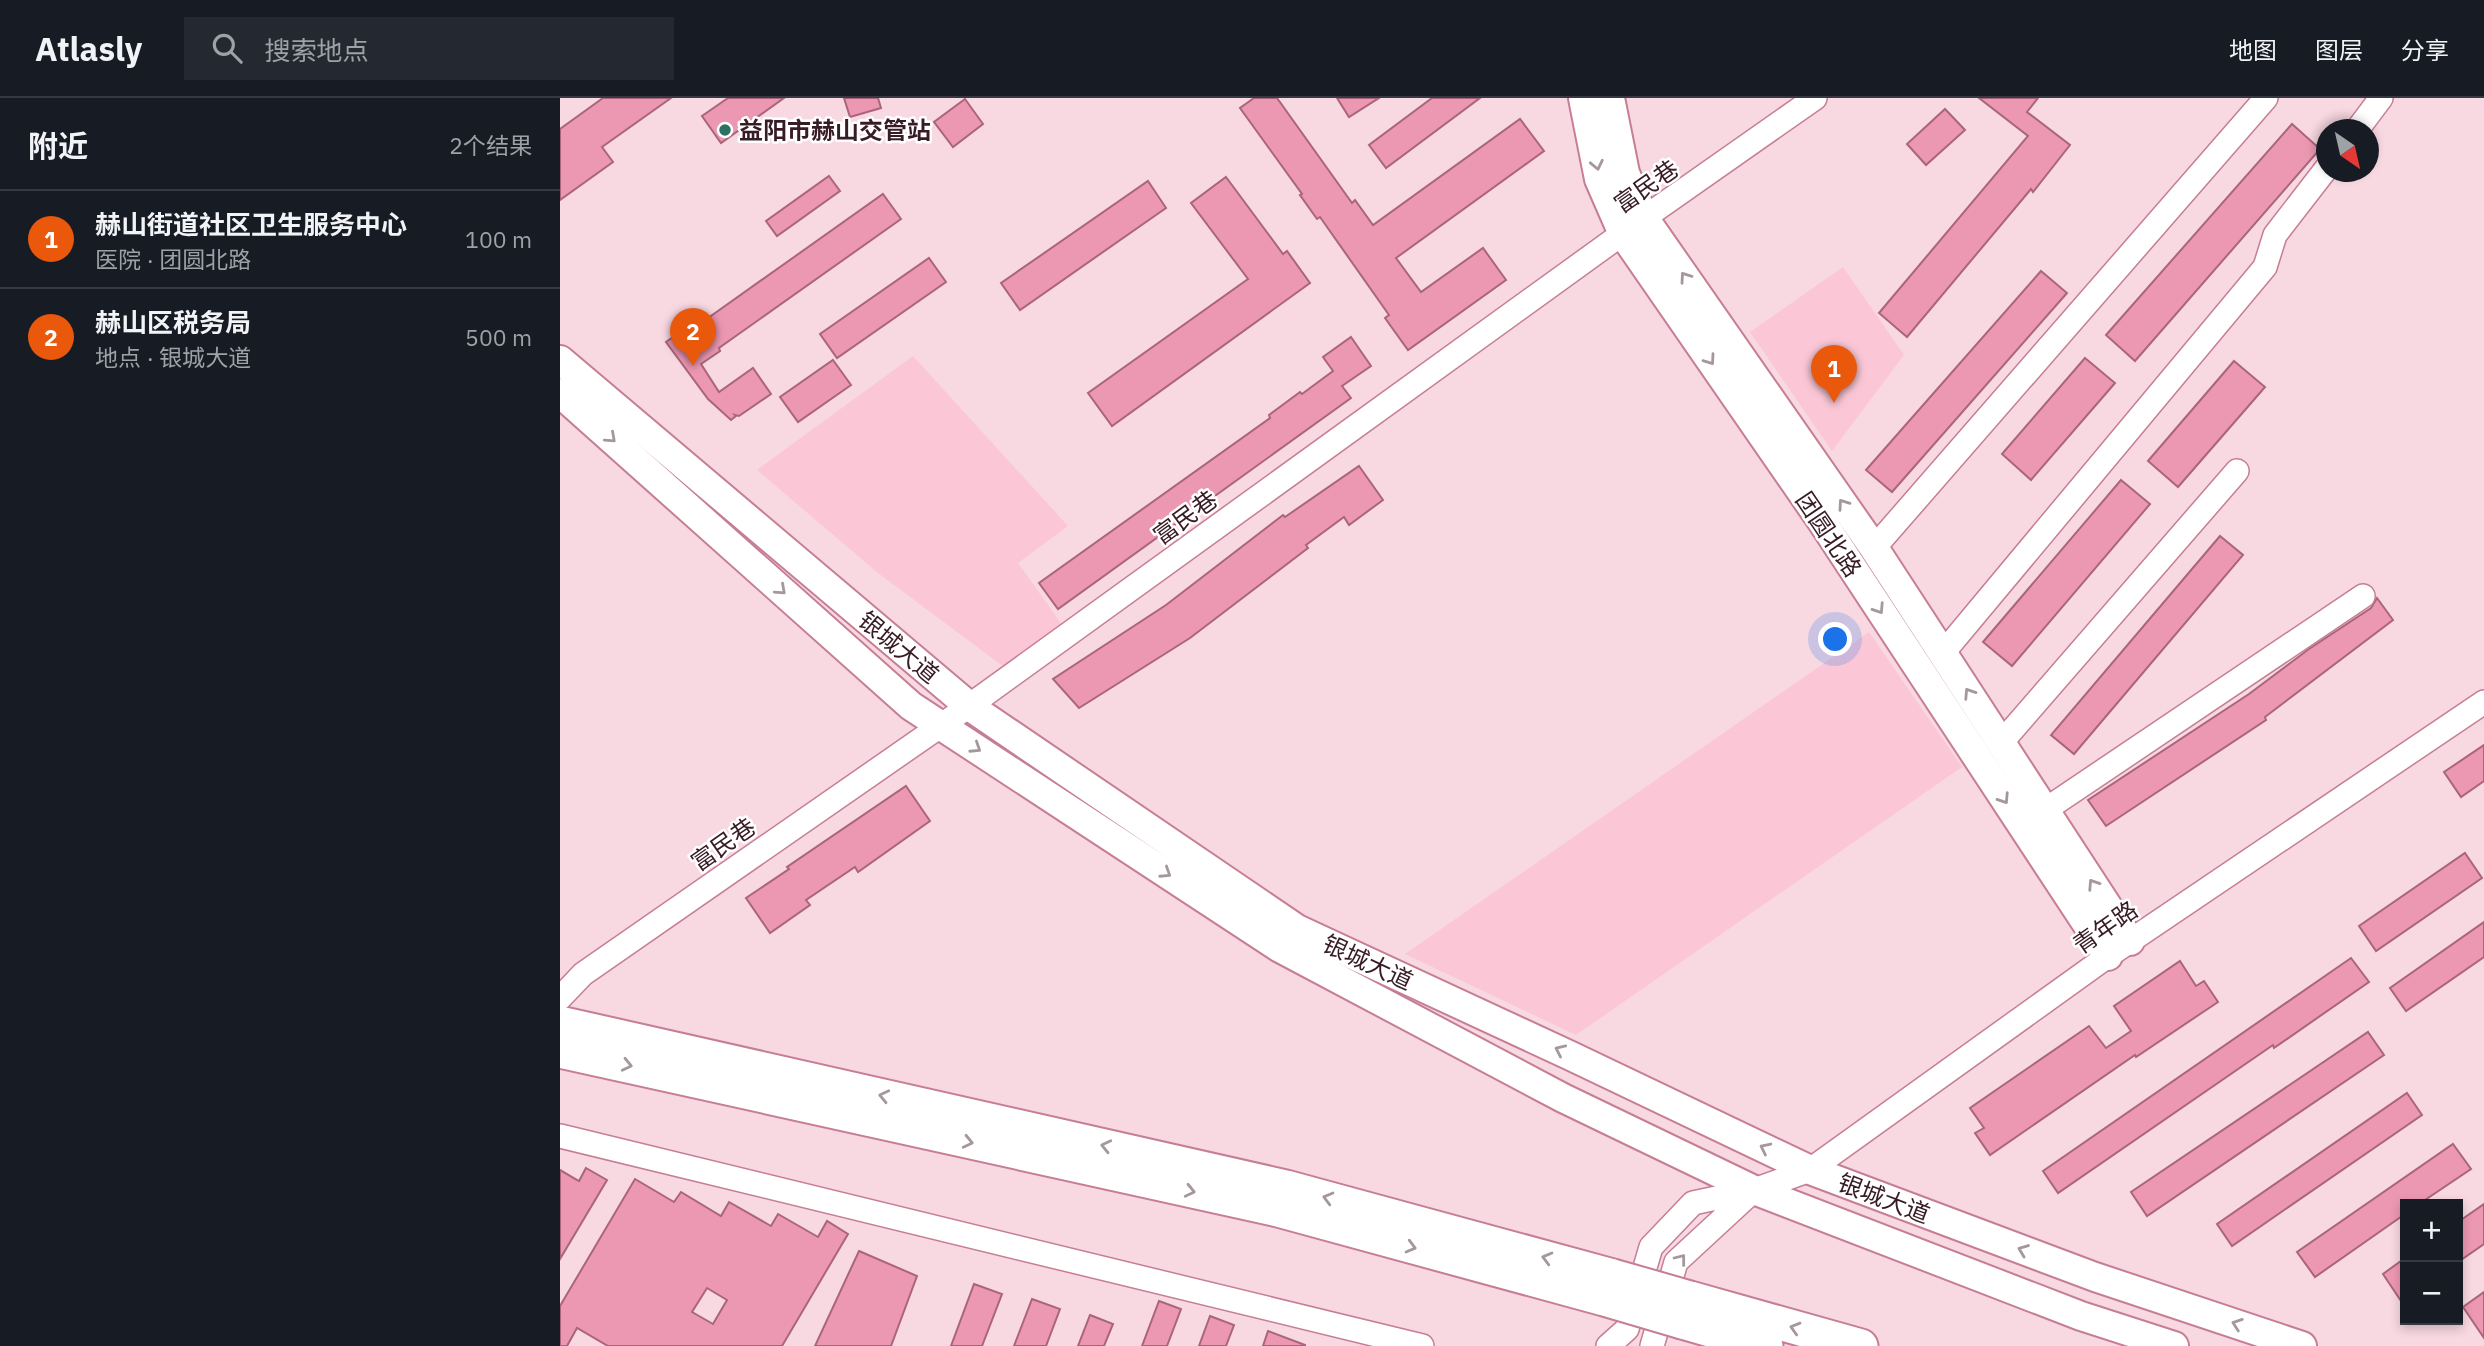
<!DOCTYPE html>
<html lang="zh">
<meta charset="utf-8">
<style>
:root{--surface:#171b24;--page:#242831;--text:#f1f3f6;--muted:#9ea1a6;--line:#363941;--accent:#ea580c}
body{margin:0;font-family:"IBM Plex Sans","Noto Sans SC",sans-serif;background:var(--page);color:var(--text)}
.controls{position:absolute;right:21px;bottom:21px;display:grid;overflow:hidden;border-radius:0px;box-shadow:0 4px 10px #0003}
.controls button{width:63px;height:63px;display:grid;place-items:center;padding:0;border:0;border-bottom:2px solid var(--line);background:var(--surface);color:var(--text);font:35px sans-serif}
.compass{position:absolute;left:1756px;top:21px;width:63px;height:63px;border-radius:50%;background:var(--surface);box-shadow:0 4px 10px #0003;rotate:146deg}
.you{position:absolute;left:1276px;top:542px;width:24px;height:24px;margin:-18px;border:5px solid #fff;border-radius:50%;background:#1a73e8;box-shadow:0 0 0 10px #1a73e833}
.badge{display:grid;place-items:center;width:46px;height:46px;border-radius:50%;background:var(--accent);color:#fff;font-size:23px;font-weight:700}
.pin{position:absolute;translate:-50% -58px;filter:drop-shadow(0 2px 4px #0008)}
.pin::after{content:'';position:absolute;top:37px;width:24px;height:21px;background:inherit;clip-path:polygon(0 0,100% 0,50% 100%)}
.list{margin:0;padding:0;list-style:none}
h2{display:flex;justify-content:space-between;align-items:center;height:91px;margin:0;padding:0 28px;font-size:30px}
h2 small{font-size:23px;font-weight:400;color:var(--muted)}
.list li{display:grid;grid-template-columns:46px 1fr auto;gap:21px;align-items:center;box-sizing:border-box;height:98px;padding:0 28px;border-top:2px solid var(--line)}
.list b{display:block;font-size:26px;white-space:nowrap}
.list p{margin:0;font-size:23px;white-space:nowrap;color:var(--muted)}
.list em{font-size:23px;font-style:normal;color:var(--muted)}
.icon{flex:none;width:38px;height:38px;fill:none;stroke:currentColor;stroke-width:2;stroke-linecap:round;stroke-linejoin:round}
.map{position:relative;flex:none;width:1924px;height:1248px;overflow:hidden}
header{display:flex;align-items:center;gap:42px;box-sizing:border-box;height:98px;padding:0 35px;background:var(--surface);border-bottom:2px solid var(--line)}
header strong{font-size:33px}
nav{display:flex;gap:38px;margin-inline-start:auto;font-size:24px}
.search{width:490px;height:63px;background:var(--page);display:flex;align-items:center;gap:18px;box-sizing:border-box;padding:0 24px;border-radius:0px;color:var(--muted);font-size:26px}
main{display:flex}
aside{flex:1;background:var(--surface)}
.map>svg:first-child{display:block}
.built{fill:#fbc7d6}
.building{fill:#ed98b3;stroke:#aa657c;stroke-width:2;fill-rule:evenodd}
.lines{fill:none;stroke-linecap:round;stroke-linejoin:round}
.minor-casing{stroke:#c67e95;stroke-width:26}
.major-casing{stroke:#c67e95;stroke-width:32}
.highway-casing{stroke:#c67e95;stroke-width:37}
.minor{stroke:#fff;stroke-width:23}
.major{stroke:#fff;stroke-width:28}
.highway{stroke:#fff;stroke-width:33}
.highway-bridge-casing{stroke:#c67e95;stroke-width:37;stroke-linecap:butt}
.highway-bridge{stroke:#fff;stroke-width:33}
.oneway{stroke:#a5989d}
.poi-dot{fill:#2c7164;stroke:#fff;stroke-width:2.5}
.labels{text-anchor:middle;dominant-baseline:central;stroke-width:5;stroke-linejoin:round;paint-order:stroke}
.poi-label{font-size:24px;font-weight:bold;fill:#371b25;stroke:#fff;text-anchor:start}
.street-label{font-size:24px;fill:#371b25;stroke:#fff}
</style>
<header>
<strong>Atlasly</strong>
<div class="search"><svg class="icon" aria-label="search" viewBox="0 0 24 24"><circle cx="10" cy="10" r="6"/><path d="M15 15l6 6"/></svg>搜索地点</div>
<nav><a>地图</a><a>图层</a><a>分享</a></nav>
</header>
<main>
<aside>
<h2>附近<small>2个结果</small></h2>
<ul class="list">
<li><span class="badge">1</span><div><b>赫山街道社区卫生服务中心</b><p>医院 · 团圆北路</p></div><em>100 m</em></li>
<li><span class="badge">2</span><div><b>赫山区税务局</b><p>地点 · 银城大道</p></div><em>500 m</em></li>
</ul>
</aside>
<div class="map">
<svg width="1924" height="1248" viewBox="0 0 1924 1248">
<rect width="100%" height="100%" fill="#f8d8e1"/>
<!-- built -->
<g class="built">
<path d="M1283 169 1344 257 1272 353 1190 234Z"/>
<path d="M353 258 508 428 458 465 503 528 444 569 318 475 197 372Z"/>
<path d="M1309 534 1402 669 1016 937 845 856Z"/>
</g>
<!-- building -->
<g class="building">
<path d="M43 0H111L42 49 53 64 0 102V31Z"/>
<path d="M168 0H224L161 45 142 18Z"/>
<path d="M284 0H318L321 10 290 19Z"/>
<path d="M694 0H717L792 105 795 102 813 127 960 21 984 53 836 160 861 194 923 150 946 182 848 252 825 220 829 217 760 119 757 121 740 97 742 96 680 10Z"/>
<path d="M777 0H819L789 19Z"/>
<path d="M872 0H920L826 70 809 47Z"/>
<path d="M1419 0H1478L1467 14 1510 47 1473 94 1471 91 1347 239 1319 215 1468 38Z"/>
<path d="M405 1 423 26 393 49 374 24Z"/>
<path d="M1385 11 1405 32 1366 67 1347 46Z"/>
<path d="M1732 26 1760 51 1575 263 1546 237Z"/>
<path d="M269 78 280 93 217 138 206 123Z"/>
<path d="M666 79 723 156 727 153 750 185 552 328 528 295 688 181 631 105Z"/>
<path d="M588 83 606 110 460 212 441 185Z"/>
<path d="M323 96 341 121 159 250 160 253 141 266 159 294 193 270 211 296 179 318 175 317 176 318 171 322 148 301 106 244 139 221 141 225Z"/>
<path d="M369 160 386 184 277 260 260 236Z"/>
<path d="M1481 173 1507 195 1332 394 1306 372Z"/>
<path d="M791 239 811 268 782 288 791 300 498 511 479 485 710 320 709 317 740 294 742 296 773 273 763 259Z"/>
<path d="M1525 260 1555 285 1471 382 1442 356Z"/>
<path d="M273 262 291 287 238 324 220 299Z"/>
<path d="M1674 263 1705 289 1618 389 1588 363Z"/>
<path d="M799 368 823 402 789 427 784 419 746 447 748 450 630 540 519 610 493 581 606 507 723 417 725 419Z"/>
<path d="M1561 382 1590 406 1452 568 1423 544Z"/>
<path d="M1660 438 1683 457 1514 656 1491 637Z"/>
<path d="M1817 500 1833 522 1705 619 1706 622 1546 728 1528 702 1689 596 1749 551 1811 510Z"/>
<path d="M1924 647V683L1901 699 1884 674Z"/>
<path d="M346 688 370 723 298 774 295 769 246 802 250 807 210 835 186 800 229 771 227 769Z"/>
<path d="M1905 755 1922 780 1816 853 1799 828Z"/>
<path d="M1924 824V859L1846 913 1830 890Z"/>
<path d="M1791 860 1809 884 1714 950 1713 947 1498 1095 1483 1073Z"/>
<path d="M1620 863 1636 888 1644 883 1658 904 1576 959 1575 957 1430 1057 1415 1035 1424 1030 1410 1010 1529 928 1546 950 1571 933 1554 908Z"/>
<path d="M1808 934 1824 957 1587 1118 1571 1094Z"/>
<path d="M1847 995 1862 1017 1672 1148 1657 1126Z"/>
<path d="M1893 1046 1911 1071 1859 1106H1845V1116L1755 1179 1737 1154Z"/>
<path d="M26 1070 47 1082 0 1161V1072L19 1083Z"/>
<path d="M75 1081 114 1104 121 1094 161 1118 169 1104 211 1128 218 1116 258 1139 267 1123 288 1136 222 1248H48L17 1230 7 1248H0V1208ZM147 1190 167 1202 153 1226 132 1214Z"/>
<path d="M1924 1106V1146L1898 1164V1124Z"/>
<path d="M299 1153 357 1178 331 1248H255Z"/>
<path d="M1845 1160V1209L1823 1176Z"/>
<path d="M414 1186 442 1196 422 1248H391Z"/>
<path d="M1924 1194V1240L1903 1209Z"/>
<path d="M472 1201 500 1211 486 1248H454Z"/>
<path d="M599 1203 621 1211 607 1248H582Z"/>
<path d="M530 1217 553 1226 544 1248H518Z"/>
<path d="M650 1218 674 1227 666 1248H639Z"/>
<path d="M708 1233 745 1247V1248H703Z"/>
</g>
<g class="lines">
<defs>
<g id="minor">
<path d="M1797 32 1821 0"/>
<path d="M1314 450 1706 0"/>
<path d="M1383 555 1705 169 1715 137 1766 71"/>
<path d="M1441 645 1677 373"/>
<path d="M1485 712 1803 498"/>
<path d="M0 900 23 876 409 608 1084 120 1255 0"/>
<path d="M0 1038 862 1248"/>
<path d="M1194 1092 1250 1072 1548 858 1924 604"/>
<path d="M1048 1248 1067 1231 1091 1149 1133 1105 1194 1092 1116 1164 1092 1248"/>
</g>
<g id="major">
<path d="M1023 0 1039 81 1063 136 1263 425 1548 858"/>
<path d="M1050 0 1065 75 1084 120 1314 450 1570 843"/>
<path d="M0 262 409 608 737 831 1011 958 1250 1072 1535 1179 1742 1248"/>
<path d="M0 295 351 608 720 850 1003 1000 1194 1092 1521 1218 1614 1248"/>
</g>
<g id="highway">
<path d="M0 925 726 1089 1053 1178"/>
<path d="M0 953 718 1112 1044 1201"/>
<path d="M1130 1200 1301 1248"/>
<path d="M1122 1224 1206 1248"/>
</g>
</defs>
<!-- minor casing -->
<use href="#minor" class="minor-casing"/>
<!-- major casing -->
<use href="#major" class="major-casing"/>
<!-- highway casing -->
<use href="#highway" class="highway-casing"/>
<!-- minor -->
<use href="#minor" class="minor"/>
<!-- major -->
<use href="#major" class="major"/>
<!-- highway -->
<use href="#highway" class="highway"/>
<defs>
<g id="highway-bridge">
<path d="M1053 1178 1130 1200"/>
<path d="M1044 1201 1122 1224"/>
</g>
</defs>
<!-- highway-bridge casing -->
<use href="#highway-bridge" class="highway-bridge-casing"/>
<!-- highway-bridge -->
<use href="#highway-bridge" class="highway-bridge"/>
</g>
<!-- one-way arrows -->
<defs><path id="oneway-chevron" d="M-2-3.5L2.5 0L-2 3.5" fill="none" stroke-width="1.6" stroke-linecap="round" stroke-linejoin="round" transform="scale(1.75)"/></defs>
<g class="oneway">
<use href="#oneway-chevron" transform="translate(1037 67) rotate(78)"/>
<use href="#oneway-chevron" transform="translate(1125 179) rotate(-125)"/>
<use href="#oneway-chevron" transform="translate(1150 262) rotate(55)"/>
<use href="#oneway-chevron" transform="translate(51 340) rotate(42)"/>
<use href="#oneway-chevron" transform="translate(1283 406) rotate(-125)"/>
<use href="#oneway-chevron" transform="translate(221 492) rotate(42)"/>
<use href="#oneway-chevron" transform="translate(1319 511) rotate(57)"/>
<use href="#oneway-chevron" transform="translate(1409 595) rotate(-123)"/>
<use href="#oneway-chevron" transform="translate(416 650) rotate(33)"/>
<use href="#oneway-chevron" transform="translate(1444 701) rotate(57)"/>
<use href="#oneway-chevron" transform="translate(606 775) rotate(33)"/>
<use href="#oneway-chevron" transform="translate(1533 786) rotate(-123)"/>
<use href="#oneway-chevron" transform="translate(1000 952) rotate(-155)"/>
<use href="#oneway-chevron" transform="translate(67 967) rotate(13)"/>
<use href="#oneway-chevron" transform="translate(324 998) rotate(-167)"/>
<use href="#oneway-chevron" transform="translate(408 1044) rotate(13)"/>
<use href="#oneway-chevron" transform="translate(546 1048) rotate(-167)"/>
<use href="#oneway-chevron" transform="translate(1205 1050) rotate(-154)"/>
<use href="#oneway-chevron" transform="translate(630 1093) rotate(13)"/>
<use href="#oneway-chevron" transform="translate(768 1100) rotate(-165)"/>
<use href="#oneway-chevron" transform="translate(851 1149) rotate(15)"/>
<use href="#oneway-chevron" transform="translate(1463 1152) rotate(-159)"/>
<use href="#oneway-chevron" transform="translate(987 1160) rotate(-165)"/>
<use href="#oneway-chevron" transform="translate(1121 1161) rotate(-52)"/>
<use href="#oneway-chevron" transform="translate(1677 1226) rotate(-161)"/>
<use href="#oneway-chevron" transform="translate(1235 1230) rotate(-164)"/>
</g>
<!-- markers -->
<circle class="poi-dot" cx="165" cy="32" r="7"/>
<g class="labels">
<!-- poi labels -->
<g class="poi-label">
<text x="179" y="32">益阳市赫山交管站</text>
</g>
<!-- street labels -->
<g class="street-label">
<text transform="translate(1086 88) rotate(-35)">富民巷</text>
<text transform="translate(625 419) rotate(-36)">富民巷</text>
<text transform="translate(1269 436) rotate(56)">团圆北路</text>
<text transform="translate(339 549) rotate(40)">银城大道</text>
<text transform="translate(163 746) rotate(-35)">富民巷</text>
<text transform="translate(1545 829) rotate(-35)">青年路</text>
<text transform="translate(808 864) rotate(25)">银城大道</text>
<text transform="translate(1324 1100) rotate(21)">银城大道</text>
</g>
</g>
</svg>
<div class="controls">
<button>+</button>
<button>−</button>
</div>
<svg class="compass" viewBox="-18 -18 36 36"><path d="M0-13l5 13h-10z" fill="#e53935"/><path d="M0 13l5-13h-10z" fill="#9ea1a6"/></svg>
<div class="you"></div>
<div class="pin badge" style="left:1274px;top:305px">1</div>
<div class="pin badge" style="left:133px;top:268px">2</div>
</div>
</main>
